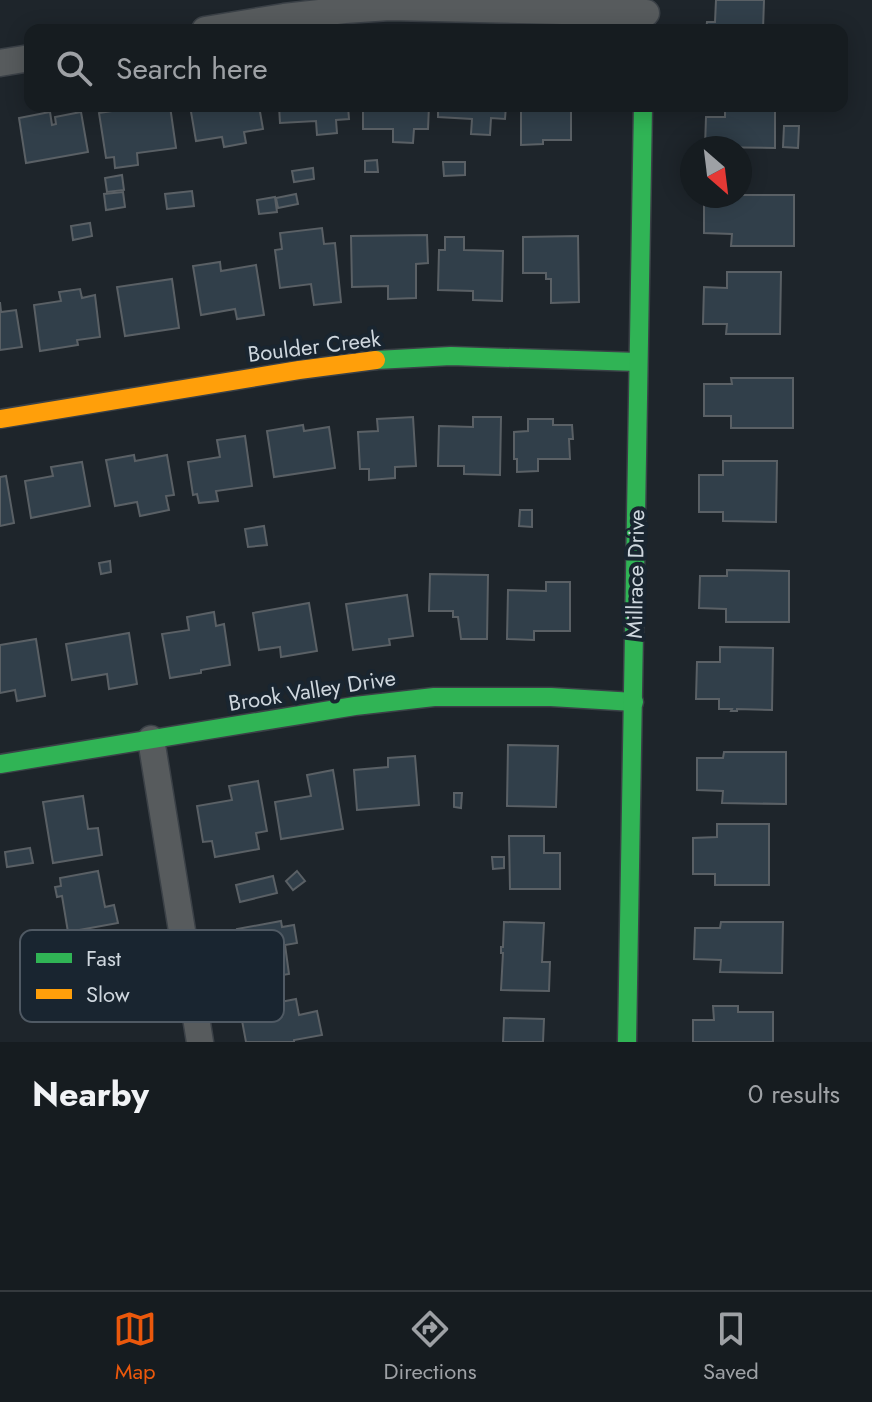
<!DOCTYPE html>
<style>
:root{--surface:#161c20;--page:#1f2529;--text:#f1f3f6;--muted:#9ea1a5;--line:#353a3e;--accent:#ea580c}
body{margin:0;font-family:Jost,sans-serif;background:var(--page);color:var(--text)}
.compass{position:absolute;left:680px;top:136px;width:72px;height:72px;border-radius:50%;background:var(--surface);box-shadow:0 4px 20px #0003;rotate:152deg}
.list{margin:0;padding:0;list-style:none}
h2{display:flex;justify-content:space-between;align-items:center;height:104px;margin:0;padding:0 32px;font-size:34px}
h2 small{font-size:26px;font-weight:400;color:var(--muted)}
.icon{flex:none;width:44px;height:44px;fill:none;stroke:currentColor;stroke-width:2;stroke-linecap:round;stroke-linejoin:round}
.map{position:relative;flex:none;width:872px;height:1042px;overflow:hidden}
.search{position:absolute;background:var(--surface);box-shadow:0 4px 20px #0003;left:24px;right:24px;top:24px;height:88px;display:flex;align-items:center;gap:20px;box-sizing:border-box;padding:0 28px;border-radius:16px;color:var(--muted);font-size:30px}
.sheet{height:248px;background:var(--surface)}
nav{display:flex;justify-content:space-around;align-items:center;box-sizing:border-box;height:112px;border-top:2px solid var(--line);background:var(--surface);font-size:22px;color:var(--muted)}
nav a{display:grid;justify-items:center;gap:4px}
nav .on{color:var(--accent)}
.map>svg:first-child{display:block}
.building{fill:#313f4a;stroke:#5a6065;stroke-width:2}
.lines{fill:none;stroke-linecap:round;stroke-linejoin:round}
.street-casing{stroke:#3b4147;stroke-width:29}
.fast-casing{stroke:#3b4147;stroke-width:21}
.slow-casing{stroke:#3b4147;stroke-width:21}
.street{stroke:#575b5d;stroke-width:26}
.fast{stroke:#30b455;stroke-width:18}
.slow{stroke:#ff9f0a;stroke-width:18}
.labels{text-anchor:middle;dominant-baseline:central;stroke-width:8;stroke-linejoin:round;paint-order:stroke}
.street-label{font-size:22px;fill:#cfd7de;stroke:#192530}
.key{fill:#192530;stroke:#505a64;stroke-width:2}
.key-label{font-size:22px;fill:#cfd7de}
</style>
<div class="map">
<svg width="872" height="1042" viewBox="0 0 872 1042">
<rect width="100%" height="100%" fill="#1e252b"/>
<!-- building -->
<g class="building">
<path d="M716 0H764L763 30H706L707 22H715Z"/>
<path d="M139 106H170L176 148 137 153 138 165 115 168 114 157 106 158 99 113 139 107Z"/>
<path d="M190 106H259L263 129 244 132 246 143 224 147 222 137 196 141Z"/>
<path d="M279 106H348L349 119 336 120 337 133 317 135 316 121 280 123Z"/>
<path d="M363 106H429L428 129H414L413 143 393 142V129H363Z"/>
<path d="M438 106H506L505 119 491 118 490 135 471 134 472 119 438 117Z"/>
<path d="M521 106H571V140H543V144L521 145Z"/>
<path d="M725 106H754V109L775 110V148L705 147 706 117H725Z"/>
<path d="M50 112 52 125 56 124 55 117 81 112 88 152 26 163 19 118Z"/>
<path d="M784 126H799L798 148 783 147Z"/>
<path d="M377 160 378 172H365V161Z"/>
<path d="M443 162H465V175L444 176Z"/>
<path d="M313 168 314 179 294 182 292 171Z"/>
<path d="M122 175 124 190 107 192 105 178Z"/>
<path d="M192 191 194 206 167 209 165 194Z"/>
<path d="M123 192 125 207 106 210 104 194Z"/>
<path d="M296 194 298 204 278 208 276 198Z"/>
<path d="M740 195H794V246H731L732 234 704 233V201H731V196Z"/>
<path d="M275 197 277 212 259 214 257 200Z"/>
<path d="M90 223 92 236 73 240 71 226Z"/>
<path d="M322 228 324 244 335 243 341 302 314 305 311 284 280 288 275 250 282 249 280 233Z"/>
<path d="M427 235 428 263 416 264V298L388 299V286L352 287 351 236Z"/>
<path d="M578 236 579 302 551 303V279H546V273H523V237Z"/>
<path d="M445 237H464V250L503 251 502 301 473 300V291L438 290 439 250H445Z"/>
<path d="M220 262 221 271 256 265 264 315 237 319 235 309 201 315 193 266Z"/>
<path d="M727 272H781L780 334H726L727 324H703L704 287 727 288Z"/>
<path d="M172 279 179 328 125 336 117 287Z"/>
<path d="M80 289 82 298 95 295 100 337 77 340 78 345 40 351 34 305 61 301 59 292Z"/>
<path d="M0 302 1 312 16 310 22 347 0 350Z"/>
<path d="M731 378H793V428H731V416H704V384H732Z"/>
<path d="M413 417 416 466 395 467V478L369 480V469H360L358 432 378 431 377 419Z"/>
<path d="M473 417H501L500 475 464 474V466H438L439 426 473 427Z"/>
<path d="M528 419H553V425H572L573 439H569L570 459H538V471L517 472V459H514V432L528 431Z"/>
<path d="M303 425 304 431 329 427 335 468 274 477 267 431Z"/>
<path d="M245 436 252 486 216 491 218 501 199 503 197 494 193 495 188 462 220 457 217 440Z"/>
<path d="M134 455 135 461 167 455 174 495 166 496 169 510 140 516 137 502 115 506 106 460Z"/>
<path d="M723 461H777L776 522 723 521V512H699V475H723Z"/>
<path d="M82 462 90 506 31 518 25 481 53 476 51 467Z"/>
<path d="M6 476 14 523 0 526V477Z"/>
<path d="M520 510H532V527L519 526Z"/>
<path d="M264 526 267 545 248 547 245 529Z"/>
<path d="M110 561 111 572 101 574 99 563Z"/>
<path d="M727 570 789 571V622H726V609L699 608 700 576H727Z"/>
<path d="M430 574 488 575 487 639H461L458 617H453V611H429Z"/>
<path d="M546 582H570V631H534V640L507 639 508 590 546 591Z"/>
<path d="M407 595 413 636 389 639 390 645 353 650 346 604Z"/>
<path d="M309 603 317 651 281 657 280 647 259 650 253 613Z"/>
<path d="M214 612 216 626 224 624 230 665 201 670V673L170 678 162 634 189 630 187 617Z"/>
<path d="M129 633 137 684 109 689 107 674 72 680 66 644Z"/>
<path d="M36 639 45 696 17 701 15 690 0 693V645Z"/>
<path d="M720 647 773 648 772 710 737 709V711H731L732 709H719V699H696L697 662H720Z"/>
<path d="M508 745 558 746 556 807 507 806Z"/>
<path d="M724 752H786V804L722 803 723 791 697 790V758H723Z"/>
<path d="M415 756 419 805 357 810 354 770 388 767V758Z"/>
<path d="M333 770 343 829 281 839 275 802 311 796 307 775Z"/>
<path d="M258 781 267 831 256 833 259 849 215 857 212 841 203 842 197 806 232 800 229 786Z"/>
<path d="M454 793H462L461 808 454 807Z"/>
<path d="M83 796 88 829 98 828 102 855 53 863 43 802Z"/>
<path d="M717 824H769V885H715V874H693V838L717 837Z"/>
<path d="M509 836H544V853H560V889H510Z"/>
<path d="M30 848 33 863 7 867 5 852Z"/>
<path d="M492 857H504V868L493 869Z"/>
<path d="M98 871 105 907 114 905 118 923 68 932 62 896 57 897 55 887 61 886 60 878Z"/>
<path d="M297 871 305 881 293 890 286 881Z"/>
<path d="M273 876 277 893 240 902 236 885Z"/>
<path d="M281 921 282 927 294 925 297 943 285 945 289 974 240 982 234 947 240 946 237 929Z"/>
<path d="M504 922 544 923 542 962H550L549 991 501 990 503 953H501V947H503Z"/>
<path d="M721 922H783L782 973 720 972 721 960 694 959 695 928H720Z"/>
<path d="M296 999 299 1015 317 1011 322 1035 294 1040V1042H246L240 1010Z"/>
<path d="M713 1006H738V1012H773V1042H693V1020H714Z"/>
<path d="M504 1018 544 1019 543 1042H503Z"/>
</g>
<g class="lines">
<defs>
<g id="street">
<path d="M205 30 284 17 345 10 390 7 646 13"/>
<path d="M0 63 30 58"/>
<path d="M151 739 200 1042"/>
</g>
<g id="fast">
<path d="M376 360 451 356 638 362"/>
<path d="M0 764 355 706 434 697H551L634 702"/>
<path d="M627 1042 643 106"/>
</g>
<path id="slow" d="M0 419 299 370 376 360"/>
</defs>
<!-- street casing -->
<use href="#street" class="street-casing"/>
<!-- fast casing -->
<use href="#fast" class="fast-casing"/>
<!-- slow casing -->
<use href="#slow" class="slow-casing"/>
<!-- street -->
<use href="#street" class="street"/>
<!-- fast -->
<use href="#fast" class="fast"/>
<!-- slow -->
<use href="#slow" class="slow"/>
</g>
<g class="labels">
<!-- street labels -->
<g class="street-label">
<text transform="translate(314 346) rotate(-7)">Boulder Creek</text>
<text transform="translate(635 574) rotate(-89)">Millrace Drive</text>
<text transform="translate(312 690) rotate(-9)">Brook Valley Drive</text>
</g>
</g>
<!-- legend -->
<rect x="20" y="930" width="264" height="92" rx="12" class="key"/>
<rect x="36" y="953" width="36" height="10" fill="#30b455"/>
<rect x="36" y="989" width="36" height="10" fill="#ff9f0a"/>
<g class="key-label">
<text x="86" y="966">Fast</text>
<text x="86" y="1002">Slow</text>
</g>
</svg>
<svg class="compass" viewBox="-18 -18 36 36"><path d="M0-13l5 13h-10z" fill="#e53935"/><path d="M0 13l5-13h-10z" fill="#9ea1a5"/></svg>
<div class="search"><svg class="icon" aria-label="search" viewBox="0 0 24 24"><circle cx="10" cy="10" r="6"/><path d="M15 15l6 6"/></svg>Search here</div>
</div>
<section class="sheet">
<h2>Nearby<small>0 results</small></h2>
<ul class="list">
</ul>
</section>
<nav>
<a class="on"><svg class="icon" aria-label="map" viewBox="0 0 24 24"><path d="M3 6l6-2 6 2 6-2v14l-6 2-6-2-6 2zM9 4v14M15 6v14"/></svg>Map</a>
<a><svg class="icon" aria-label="directions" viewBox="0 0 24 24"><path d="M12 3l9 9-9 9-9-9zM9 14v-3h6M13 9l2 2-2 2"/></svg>Directions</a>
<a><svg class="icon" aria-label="saved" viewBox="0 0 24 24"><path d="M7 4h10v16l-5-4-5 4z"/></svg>Saved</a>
</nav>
